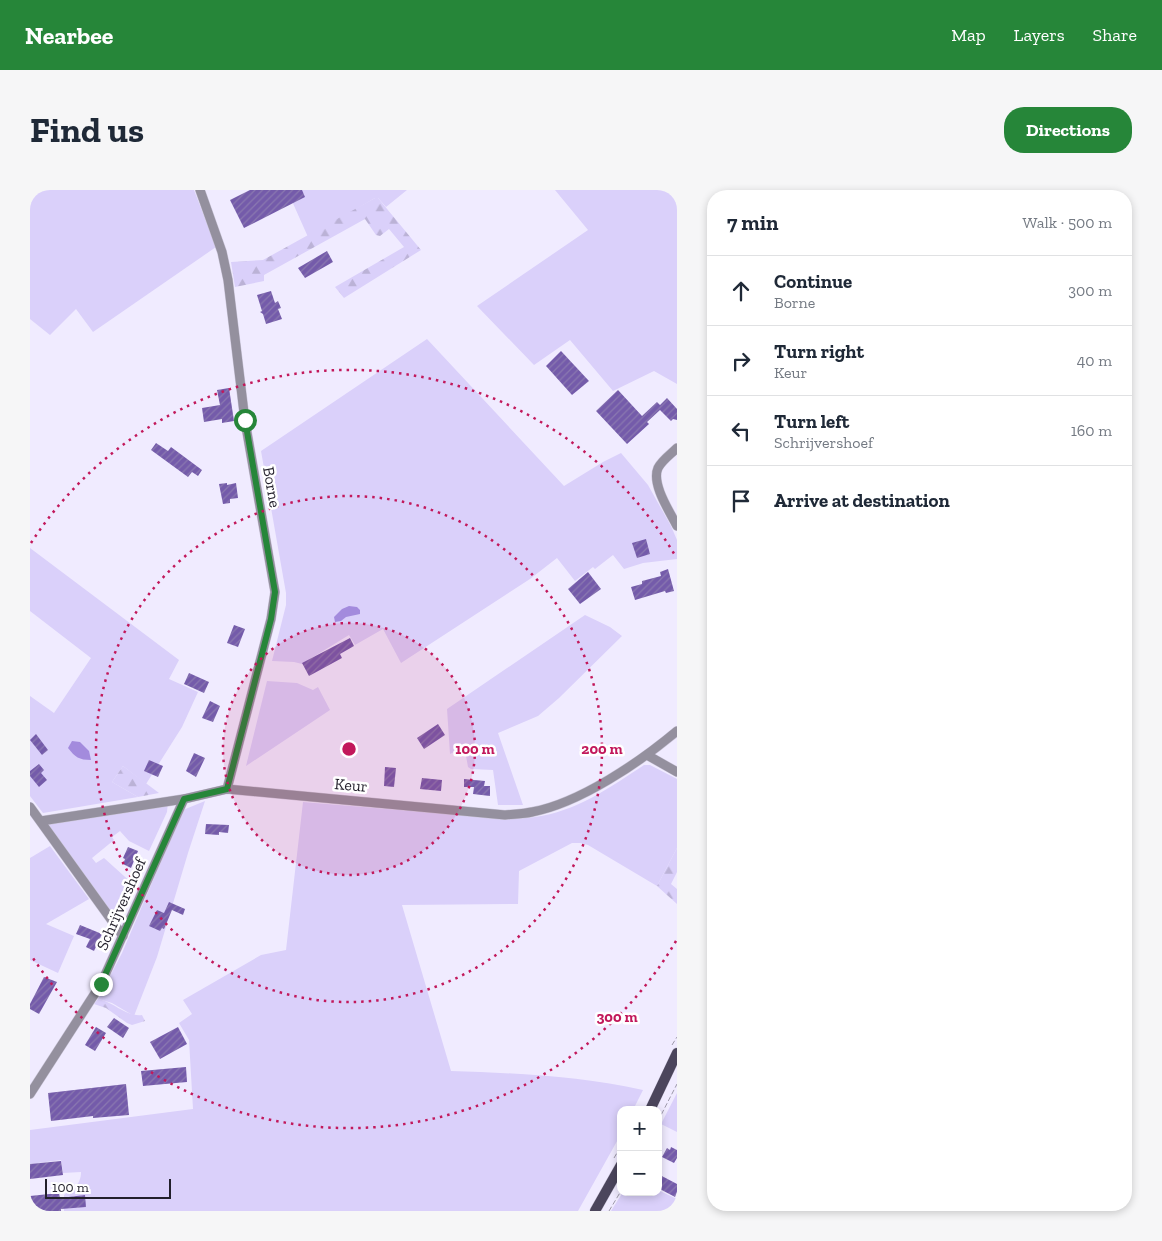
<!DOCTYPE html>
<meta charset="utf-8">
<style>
:root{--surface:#fff;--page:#f6f6f7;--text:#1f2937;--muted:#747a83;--line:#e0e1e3;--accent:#268639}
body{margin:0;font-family:"Zilla Slab",serif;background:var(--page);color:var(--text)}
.controls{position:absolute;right:15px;bottom:15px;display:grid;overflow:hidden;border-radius:10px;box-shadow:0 2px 8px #0003}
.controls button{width:45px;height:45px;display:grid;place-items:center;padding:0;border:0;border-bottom:1px solid var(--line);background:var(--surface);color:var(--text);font:25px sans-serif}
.scale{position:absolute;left:15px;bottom:12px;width:126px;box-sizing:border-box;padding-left:5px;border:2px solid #221f2b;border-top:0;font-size:14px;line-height:18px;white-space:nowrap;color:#221f2b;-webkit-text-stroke:4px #fff;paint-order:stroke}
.stop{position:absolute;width:15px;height:15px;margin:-11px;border:4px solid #268639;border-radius:50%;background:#fff}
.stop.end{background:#268639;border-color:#fff;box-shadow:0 1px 5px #0008}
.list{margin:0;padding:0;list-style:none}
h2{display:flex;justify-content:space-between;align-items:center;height:65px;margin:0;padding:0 20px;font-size:21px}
h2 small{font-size:16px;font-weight:400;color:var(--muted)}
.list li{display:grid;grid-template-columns:32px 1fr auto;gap:15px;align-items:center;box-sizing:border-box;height:70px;padding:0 20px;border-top:1px solid var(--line)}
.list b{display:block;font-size:19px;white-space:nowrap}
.list p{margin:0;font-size:16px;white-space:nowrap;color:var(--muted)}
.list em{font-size:16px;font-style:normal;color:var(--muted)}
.icon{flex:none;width:28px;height:28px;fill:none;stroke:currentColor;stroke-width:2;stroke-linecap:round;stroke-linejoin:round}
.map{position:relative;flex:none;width:647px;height:1021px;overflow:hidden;border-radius:20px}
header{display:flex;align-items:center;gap:30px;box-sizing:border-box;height:70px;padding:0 25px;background:var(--accent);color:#fff}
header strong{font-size:24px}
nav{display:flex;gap:28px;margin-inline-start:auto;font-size:18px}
.intro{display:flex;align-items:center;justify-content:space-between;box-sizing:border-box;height:120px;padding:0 30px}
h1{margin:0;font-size:35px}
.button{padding:12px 22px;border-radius:20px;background:var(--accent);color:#fff;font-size:18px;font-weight:700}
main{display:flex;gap:30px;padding:0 30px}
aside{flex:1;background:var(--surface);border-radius:20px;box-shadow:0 2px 8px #0003}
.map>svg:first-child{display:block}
.grass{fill:#dad0fa}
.forest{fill:url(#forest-firs)}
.water{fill:#a38bdd}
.building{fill:url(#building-hatch)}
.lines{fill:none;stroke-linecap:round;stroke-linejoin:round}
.minor-casing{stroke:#cbc6d9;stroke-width:10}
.major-casing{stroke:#cbc6d9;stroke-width:11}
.path{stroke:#9d99a9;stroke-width:1;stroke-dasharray:5 2.5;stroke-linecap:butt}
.minor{stroke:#94909e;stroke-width:9}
.major{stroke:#4b455c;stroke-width:10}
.route{stroke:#268639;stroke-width:6}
.ring{fill:none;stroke:#c2185b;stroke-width:2.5;stroke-dasharray:2.5 5}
.labels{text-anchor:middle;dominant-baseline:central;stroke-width:5;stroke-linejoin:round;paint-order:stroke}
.street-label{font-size:16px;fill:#221f2b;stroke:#fff}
.centre{fill:#c2185b;stroke:#fff;stroke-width:2.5}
.ring-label{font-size:15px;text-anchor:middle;font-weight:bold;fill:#c2185b;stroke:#fff;stroke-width:5;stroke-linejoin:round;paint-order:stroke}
</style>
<header>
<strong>Nearbee</strong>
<nav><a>Map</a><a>Layers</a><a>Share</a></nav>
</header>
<div class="intro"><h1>Find us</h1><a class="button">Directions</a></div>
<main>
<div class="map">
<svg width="647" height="1021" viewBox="0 0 647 1021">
<defs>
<pattern id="forest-firs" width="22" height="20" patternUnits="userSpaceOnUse" patternTransform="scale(1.25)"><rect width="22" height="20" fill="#dad0fa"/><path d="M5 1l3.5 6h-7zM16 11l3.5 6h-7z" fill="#bbb2d6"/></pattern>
<pattern id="building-hatch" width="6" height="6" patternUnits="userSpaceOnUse" patternTransform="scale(1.25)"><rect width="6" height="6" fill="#745baa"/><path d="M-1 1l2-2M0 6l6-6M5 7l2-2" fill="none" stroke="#8a78b0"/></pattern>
</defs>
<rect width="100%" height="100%" fill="#f0ebff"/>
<!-- grass -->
<g class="grass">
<path d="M0 0H164L186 57 63 142 46 119 20 145 0 129Z"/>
<path d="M257 0H377L356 17 348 8H345L278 47Z"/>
<path d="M525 0H647V194L624 181 583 201 540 150 504 175 447 116 558 40Z"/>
<path d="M397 149 534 296 573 272 591 263 618 295 641 336 647 350V369L613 373 594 379 583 365 565 379 563 377 545 391 527 368 500 389 371 473 353 439 325 455 319 445 272 474 264 472 242 471 256 415V403L231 261Z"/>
<path d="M0 358 149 470 139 489 168 502 152 537 116 594 93 576 82 592 108 607 13 623 0 606V506L24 523 61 468 0 421Z"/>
<path d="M555 425 580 437 592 446 529 508 508 526 468 543 493 615H468L463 580 441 579 438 577 436 566 440 564 437 556 420 564 417 519Z"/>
<path d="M237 491 267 493 283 500 288 497 300 520 216 576Z"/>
<path d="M614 575H620L647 589V658L627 696 558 655 550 653H542L489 681 488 714 372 715 421 881C485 883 550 886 613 900L603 920H591V944L548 1021H34V1005C43 998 51 995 51 982L33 983 31 970 0 974V940L163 919 159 850 149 833 162 824 153 810 231 765 256 760 273 612C321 616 369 620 417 624 446 626 476 631 505 627 545 622 581 597 614 575Z"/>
<path d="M175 611 158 663 127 767 104 826 82 813 68 809 92 763 153 620Z"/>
<path d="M138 612 137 622 119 661 99 651 90 641 82 647 84 650 62 668 66 673 74 668 104 695 89 727 86 728 20 640 19 633Z"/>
<path d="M20 656 59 709 16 734 44 746 28 783 0 770V668Z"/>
<path d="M647 903V942L631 934Z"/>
<path d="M628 1000 647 1009V1021H581L593 1002H628Z"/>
</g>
<!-- forest -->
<g class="forest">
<path d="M345 8H348L391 60 314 108 305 97 374 57 359 39 350 46 346 45 335 29 234 85V91L205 97 201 72 233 70Z"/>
<path d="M93 576 129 603 108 607 82 592Z"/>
<path d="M647 658V682L641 694 647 699V714L627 696Z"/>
<path d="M68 809C84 812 96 827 112 825L115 831 102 835 97 833 76 818 64 814Z"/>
</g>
<!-- water -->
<g class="water">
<path d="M319 416 327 417 330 420V424L316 427 311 431 305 432 304 427 312 419Z"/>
<path d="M42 551 50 552 59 561 61 570C49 570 45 567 38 558Z"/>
</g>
<!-- building -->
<g class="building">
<path d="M220 0H272L275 7 214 38 200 10Z"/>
<path d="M297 61 303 72 275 88 268 78Z"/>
<path d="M241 101 245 113 248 111 251 118 248 119 252 129 236 134 233 124 230 122 232 121 227 105Z"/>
<path d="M531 161 559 191 542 205 516 176Z"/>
<path d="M199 198 204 231 192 233V229L174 232 172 218 190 215 187 200Z"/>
<path d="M588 200 612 226 627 212 630 215 637 208 647 219V230L643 229 641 231 630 220 617 232 619 234 597 254 566 221Z"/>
<path d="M126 253 138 261 141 257 172 280 168 286 162 282 158 287 121 260Z"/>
<path d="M197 293V295L206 293 208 308 200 309V313L193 314 189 294Z"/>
<path d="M616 349 620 364 607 368 602 353Z"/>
<path d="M638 379 644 401 636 403 635 401 605 410 601 397 612 394V391L631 386 630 382Z"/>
<path d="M558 382 571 399 550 414 538 399Z"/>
<path d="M204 435 215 439 208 457 197 453Z"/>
<path d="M320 448 324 456 310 464 312 468 279 486 272 473Z"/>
<path d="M159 483 179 492 174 503 154 494Z"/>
<path d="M180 511 190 516 183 532 172 528Z"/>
<path d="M408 534 415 545 394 559 387 548Z"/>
<path d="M6 544 18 560 12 565 0 550Z"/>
<path d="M164 563 175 568 166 587 156 581Z"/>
<path d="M119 570 133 576 128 587 114 581Z"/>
<path d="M9 574 14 580 11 583 17 590 9 597 0 586V581Z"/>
<path d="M355 577 366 578 364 597 354 596Z"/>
<path d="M392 588 412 590 411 601 390 599Z"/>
<path d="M434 589 455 591 454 596H460V606L443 604 444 597H434Z"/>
<path d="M176 634 199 635 198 643 189 642V645L175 644Z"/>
<path d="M98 657 108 661 101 678 93 674 95 669 93 668Z"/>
<path d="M139 712 155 719 153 725 142 720 134 739 132 738 130 741 119 736 127 720 134 723Z"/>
<path d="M50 735 72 744 64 761 56 757 60 749 46 744Z"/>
<path d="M14 787 27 792 9 824 0 819V814Z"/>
<path d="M84 828 99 838 93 848 77 837Z"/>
<path d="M66 837 76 843 65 861 55 855Z"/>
<path d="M148 837 157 854 130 869 120 852Z"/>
<path d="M156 877 157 892 113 896 111 881Z"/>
<path d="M96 894 99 925 63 928V926L21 931 18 903Z"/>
<path d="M641 957 647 960V968L644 973 632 967 637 958 640 960Z"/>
<path d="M31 971 33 985 0 989V974Z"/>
<path d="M628 984 647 994V1002L645 1007 628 998Z"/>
<path d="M29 1003 30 1008 55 1005 56 1017 31 1019V1021H0V1006Z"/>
</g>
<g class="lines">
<defs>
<g id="minor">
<path d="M170 0 192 62 198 90 215 231 245 402 241 429 197 599"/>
<path d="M647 258C641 264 632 270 628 278 621 294 640 322 647 336"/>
<path d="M617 565 647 582"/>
<path d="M0 617 93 746"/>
<path d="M11 631 154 609 197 599 475 625C484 624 493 624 502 622 550 613 610 572 647 541"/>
<path d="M0 904 71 794 154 609"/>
</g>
<g id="major">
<path d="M620 920 647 863"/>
<path d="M565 1021 591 975"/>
</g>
</defs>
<!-- minor casing -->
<use href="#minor" class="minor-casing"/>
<!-- major casing -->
<use href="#major" class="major-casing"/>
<!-- path -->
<g class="path">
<path d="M642 855 647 847"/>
<path d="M628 931 647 894"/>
<path d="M584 968 591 956"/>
<path d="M579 1021 591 1001"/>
</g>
<!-- minor -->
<use href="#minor" class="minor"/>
<!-- major -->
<use href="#major" class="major"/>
</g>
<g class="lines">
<!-- route -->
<path class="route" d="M71 794 154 609 197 599 241 429 245 402 215 230"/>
</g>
<!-- distance rings -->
<circle cx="319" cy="559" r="126" fill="#c2185b" fill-opacity=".12"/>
<g class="ring">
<circle cx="319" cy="559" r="126"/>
<circle cx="319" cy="559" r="253"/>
<path d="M646 751A379 379 0 0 1 1 765M1 353A379 379 0 0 1 646 367"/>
</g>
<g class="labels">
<!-- street labels -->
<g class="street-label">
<text transform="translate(242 297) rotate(80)">Borne</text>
<text transform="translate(321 595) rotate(5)">Keur</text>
<text transform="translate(91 714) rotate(-66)">Schrijvershoef</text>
</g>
</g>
<circle cx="319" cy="559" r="8" class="centre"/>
<g class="ring-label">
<text x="445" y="564">100 m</text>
<text x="572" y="564">200 m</text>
<text x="587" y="832">300 m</text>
</g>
</svg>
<div class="controls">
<button>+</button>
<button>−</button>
</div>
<div class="scale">100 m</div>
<div class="stop" style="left:215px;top:230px"></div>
<div class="stop end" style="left:71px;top:794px"></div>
</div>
<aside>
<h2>7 min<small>Walk · 500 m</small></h2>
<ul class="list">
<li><svg class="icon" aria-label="ahead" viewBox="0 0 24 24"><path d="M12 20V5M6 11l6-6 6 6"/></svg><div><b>Continue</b><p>Borne</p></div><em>300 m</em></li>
<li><svg class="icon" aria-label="right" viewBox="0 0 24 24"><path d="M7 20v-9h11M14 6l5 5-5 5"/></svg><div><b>Turn right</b><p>Keur</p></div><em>40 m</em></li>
<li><svg class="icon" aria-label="left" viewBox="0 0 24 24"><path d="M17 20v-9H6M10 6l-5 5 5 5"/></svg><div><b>Turn left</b><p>Schrijvershoef</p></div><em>160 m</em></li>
<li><svg class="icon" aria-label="arrive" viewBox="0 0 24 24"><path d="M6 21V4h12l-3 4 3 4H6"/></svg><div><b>Arrive at destination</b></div></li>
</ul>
</aside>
</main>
